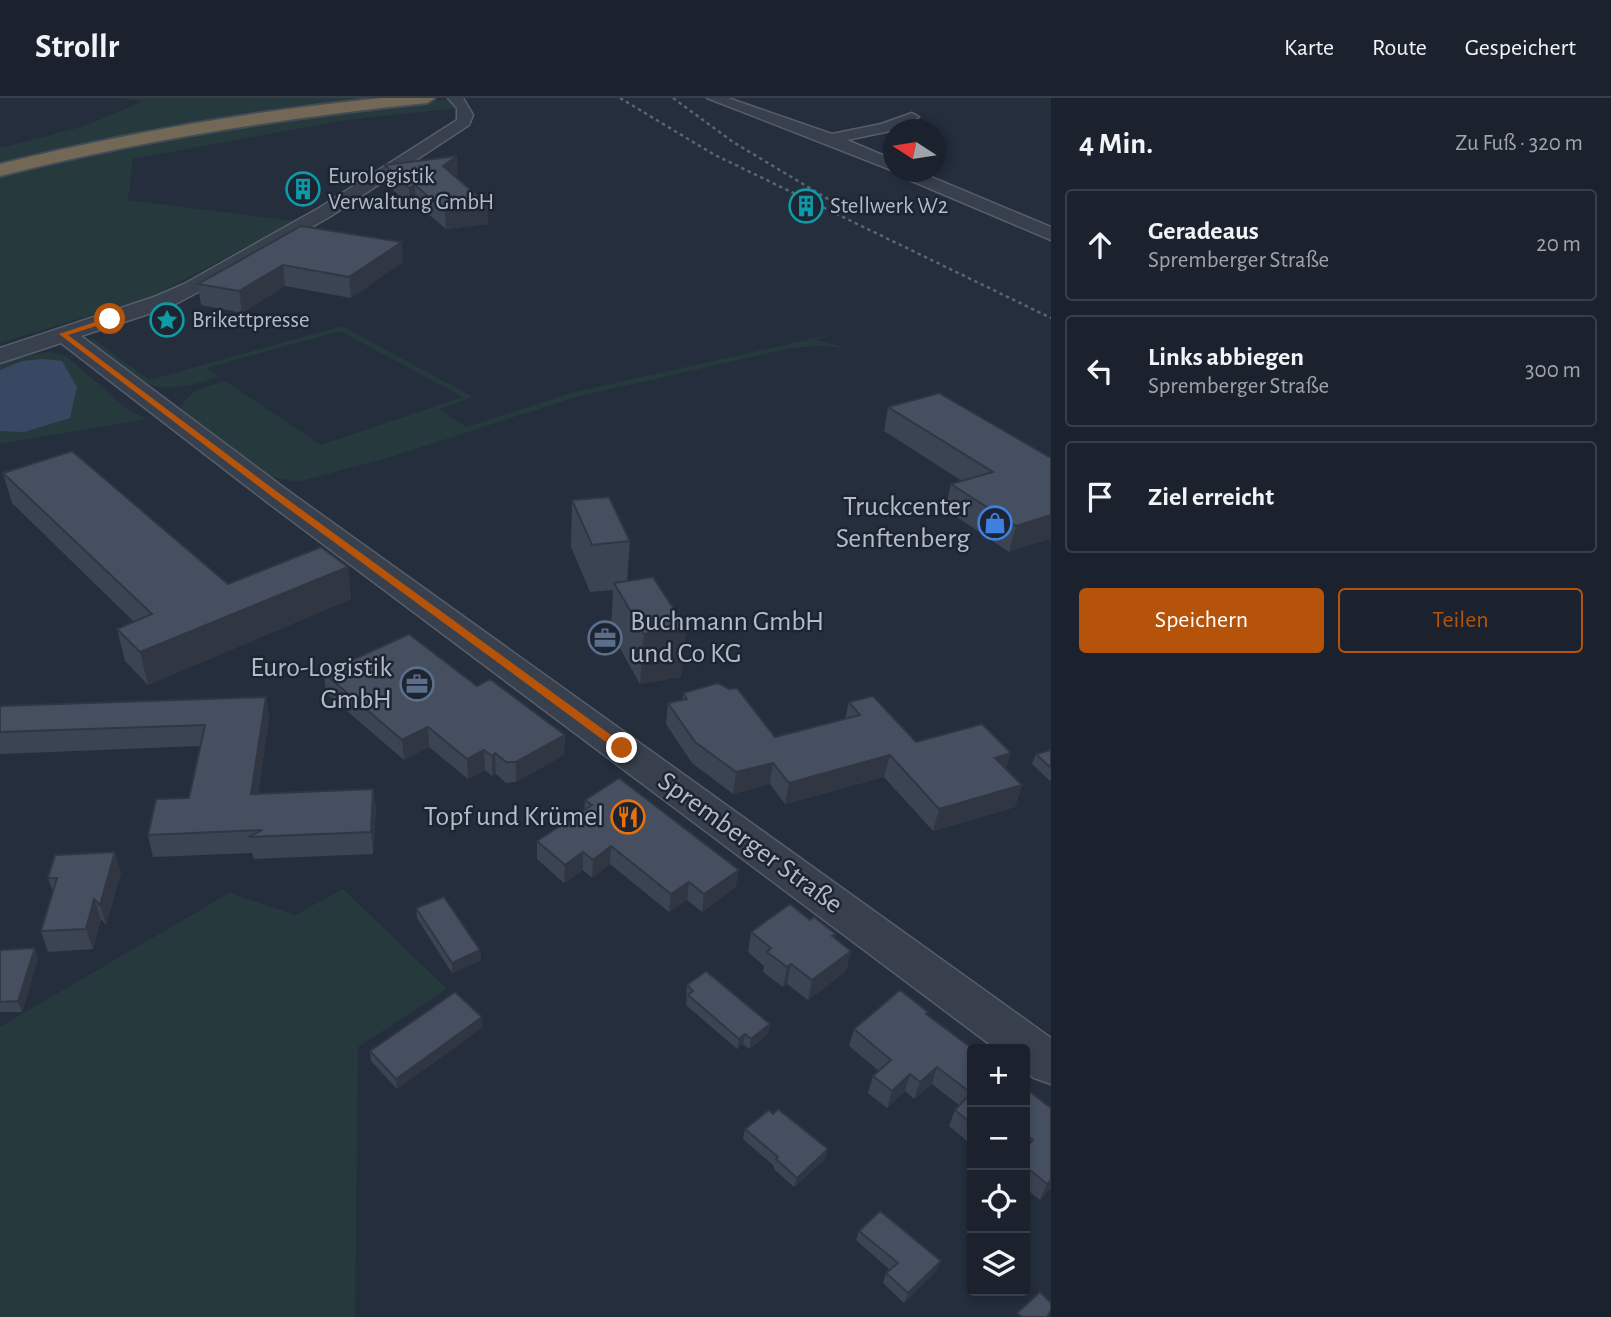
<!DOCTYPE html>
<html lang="de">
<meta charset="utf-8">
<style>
:root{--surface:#1b222d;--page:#242a35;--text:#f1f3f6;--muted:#a0a4aa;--line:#393f49;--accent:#b45309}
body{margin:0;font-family:"Alegreya Sans",sans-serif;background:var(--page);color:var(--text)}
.controls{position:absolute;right:21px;bottom:21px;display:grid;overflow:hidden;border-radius:7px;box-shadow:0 4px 10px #0003}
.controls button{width:63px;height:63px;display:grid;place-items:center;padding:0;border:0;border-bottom:2px solid var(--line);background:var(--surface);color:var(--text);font:35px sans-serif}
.compass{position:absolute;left:883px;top:21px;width:63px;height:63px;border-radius:50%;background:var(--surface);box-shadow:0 4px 10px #0003;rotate:282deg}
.stop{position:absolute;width:21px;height:21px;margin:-16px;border:5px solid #b45309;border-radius:50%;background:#fff}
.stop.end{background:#b45309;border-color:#fff;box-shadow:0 2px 7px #0008}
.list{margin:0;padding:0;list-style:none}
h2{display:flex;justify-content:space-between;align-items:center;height:91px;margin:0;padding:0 28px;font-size:30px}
h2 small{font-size:23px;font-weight:400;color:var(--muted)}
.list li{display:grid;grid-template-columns:46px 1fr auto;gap:21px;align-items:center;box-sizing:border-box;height:112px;margin:0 14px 14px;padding:0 14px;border:2px solid var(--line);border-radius:7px}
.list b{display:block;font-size:26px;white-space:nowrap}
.list p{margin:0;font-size:23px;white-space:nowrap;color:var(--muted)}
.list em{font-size:23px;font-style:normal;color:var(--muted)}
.actions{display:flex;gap:14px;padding:21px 28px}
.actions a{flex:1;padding:16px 0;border:2px solid var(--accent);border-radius:7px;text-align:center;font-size:24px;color:var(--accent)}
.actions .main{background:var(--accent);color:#fff}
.icon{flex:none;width:38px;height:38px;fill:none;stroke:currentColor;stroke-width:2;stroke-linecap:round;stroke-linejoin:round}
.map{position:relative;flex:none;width:1051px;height:1219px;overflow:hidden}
header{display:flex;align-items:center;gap:42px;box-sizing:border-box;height:98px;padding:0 35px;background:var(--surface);border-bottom:2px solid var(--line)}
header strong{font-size:33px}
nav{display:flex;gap:38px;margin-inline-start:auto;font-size:24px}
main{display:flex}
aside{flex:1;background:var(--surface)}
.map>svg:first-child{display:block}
.green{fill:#263a3d}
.water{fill:#384863}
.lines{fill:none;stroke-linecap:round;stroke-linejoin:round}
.minor-casing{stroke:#565e6b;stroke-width:3}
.highway-casing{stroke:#434b58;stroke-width:4}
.minor{fill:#38404d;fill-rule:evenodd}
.highway{fill:#726855;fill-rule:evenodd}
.rail{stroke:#5a6474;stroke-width:2.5;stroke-dasharray:3.5 3.5;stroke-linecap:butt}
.wall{fill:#3b4453}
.shaded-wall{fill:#303743}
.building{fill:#454f60;stroke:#303743;stroke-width:2}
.route{fill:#b45309}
.labels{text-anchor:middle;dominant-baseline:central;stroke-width:5;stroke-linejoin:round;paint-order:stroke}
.far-poi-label{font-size:23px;fill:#b4bbc8;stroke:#1d2532;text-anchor:start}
.poi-label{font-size:28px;fill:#b4bbc8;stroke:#1d2532;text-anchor:end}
.street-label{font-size:28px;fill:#b4bbc8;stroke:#1d2532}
</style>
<header>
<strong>Strollr</strong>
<nav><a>Karte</a><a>Route</a><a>Gespeichert</a></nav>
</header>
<main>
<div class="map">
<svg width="1051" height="1219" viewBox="0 0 1051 1219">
<rect width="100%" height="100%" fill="#242e3c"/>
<!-- green -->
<g class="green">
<path d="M119 0H404C268 14 134 35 0 66V50L85 28 143 3Z"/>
<path d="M451 1 459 10 345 22 133 61 128 102 296 123 151 199 0 245V77L169 39 342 12Z"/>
<path d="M342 228 473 299 439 311 466 329 574 294 833 236 817 242 846 250 819 248 792 250 576 299 394 358 298 384 266 378 185 319 181 311C187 292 207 289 225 283L321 347 463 299 340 233 207 270 219 279C170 294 155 296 114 265 106 258 94 252 89 243L92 240 149 282Z"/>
<path d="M0 247 25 258 52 254 66 258 127 311 147 321 0 346Z"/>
<path d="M343 791 447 891 358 949 355 1219H0V929L229 795 295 817Z"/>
</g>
<!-- water -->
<path class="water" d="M43 261 62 263 77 289 70 320 24 334 0 333V272L22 263Z"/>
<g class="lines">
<defs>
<g id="minor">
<path d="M448 0H463L473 17 469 27 331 118 198 194 170 209 81 238 287 392 1051 940V986L1034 980 1025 973V951H996L267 404 61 245 0 265V250L154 199 184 186 319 110 457 22V10Z"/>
<path d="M707 0H728L832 36 881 26 912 15 919 19 890 33 847 42 894 62V73Z"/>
<path d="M898 74H919L1051 129V142L900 78Z"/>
</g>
<path id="highway" d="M381 0H435L427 5C283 20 141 42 0 78V66C125 35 253 13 381 0Z"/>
</defs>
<!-- minor casing -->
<use href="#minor" class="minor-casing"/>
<!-- highway casing -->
<use href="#highway" class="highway-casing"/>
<!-- minor -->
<use href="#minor" class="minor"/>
<!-- highway -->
<use href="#highway" class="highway"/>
<!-- rail -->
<g class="rail">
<path d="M620 0 713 56 1051 220"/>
<path d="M673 0 733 44 848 113"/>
</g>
</g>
<!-- wall -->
<g class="wall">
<path d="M385 67 458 76 454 78 488 126 446 131 415 105 410 108 386 85Z"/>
<path d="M301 128 403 164 351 200 285 188 242 215 201 207 198 186Z"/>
<path d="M888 309 1051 360 1009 454 945 411 951 386 962 383 884 333Z"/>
<path d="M3 375 228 486 348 469 351 501 148 587 125 563 117 531 134 524 12 405Z"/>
<path d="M572 402 630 443 627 483 686 530 681 579 640 586 611 534 613 492 590 494 571 449Z"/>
<path d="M324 575 477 588 565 637 564 657 516 684 506 685 496 676 492 678 485 672 468 681 429 649 404 662 326 595Z"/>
<path d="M683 595 775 639 845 621 849 604 916 644 1006 671 1022 687 1015 709 933 733 884 679 785 706 770 686 733 696 692 665 666 626 668 605 682 602Z"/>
<path d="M266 599 269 620 258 696 373 691 376 712 373 756 254 761 252 755 153 759 148 737 189 700 201 648 0 656V608Z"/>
<path d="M1051 652V683H1050L1032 666 1036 656Z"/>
<path d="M585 702 736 789 702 814 687 802 669 814 610 766 592 780 583 772 564 785 537 761V743L584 712Z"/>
<path d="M121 774 106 827 101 821 93 851 48 854 41 833 53 794 48 780Z"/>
<path d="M416 810 480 852 481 862 452 875 417 820Z"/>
<path d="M810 822 836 836 835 840 851 853 846 873 808 902 787 886 783 889 763 874 764 868 748 854 751 834Z"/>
<path d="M0 852 38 861 22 914H0Z"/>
<path d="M687 887 770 926 768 936 749 951 743 946 737 951 686 907 687 899 686 898Z"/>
<path d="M927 917 972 951V1047L949 1028 955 1012 959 1007 932 986 914 1001 905 993 887 1010 868 995 873 978 879 973 849 948 854 931Z"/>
<path d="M483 929 397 991 371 963 370 953Z"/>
<path d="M1025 990 1051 1010V1090L1040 1102 1025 1090Z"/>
<path d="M773 1016 828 1051 825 1061 794 1089 774 1071V1068L743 1041 745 1031Z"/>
<path d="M859 1133 937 1172 904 1205 883 1185 886 1175 890 1172 856 1142Z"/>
</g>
<!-- shaded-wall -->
<g class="shaded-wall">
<path d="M457 58 458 76 444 86 443 68Z"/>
<path d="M415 87V105L410 108 409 90Z"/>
<path d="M488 107V126L446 131 445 113Z"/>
<path d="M402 144 403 164 351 200 349 179Z"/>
<path d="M283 167 285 188 242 215 239 193Z"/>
<path d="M1051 417V441L1009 454 1016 428Z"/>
<path d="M348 469 351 501 148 587 140 554Z"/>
<path d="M686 530 681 579 640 586 644 536Z"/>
<path d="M266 599 269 620 255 717 251 696Z"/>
<path d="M428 629 429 649 404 662 402 642Z"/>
<path d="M565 637 564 657 516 684V664Z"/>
<path d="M484 652 485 672 468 681 467 661Z"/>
<path d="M495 655 496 676 492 678V658Z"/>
<path d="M1011 655 1004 677 995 660Z"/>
<path d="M890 657 884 679 785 706 789 685Z"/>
<path d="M773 665 770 686 733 696 736 674Z"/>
<path d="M1022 687 1015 709 933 733 939 711Z"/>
<path d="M373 691 376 712 373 756 371 734Z"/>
<path d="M611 748 610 766 592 780 593 762Z"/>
<path d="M115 754 121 774 106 827 100 807Z"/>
<path d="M583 754V772L564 785 565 767Z"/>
<path d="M739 772 736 789 702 814 704 796Z"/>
<path d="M689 784 687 802 669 814 671 796Z"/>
<path d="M94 801 101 821 93 851 86 831Z"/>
<path d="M35 850 38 861 22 914 18 903Z"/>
<path d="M480 852 481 862 452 875V865Z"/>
<path d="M851 853 846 873 808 902 812 882Z"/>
<path d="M791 866 787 886 783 889 787 869Z"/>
<path d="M482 919 483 929 397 991 396 981Z"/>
<path d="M770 926 768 936 749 951 751 941Z"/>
<path d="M745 936 743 946 737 951 739 941Z"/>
<path d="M937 969 932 986 914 1001 920 984Z"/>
<path d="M910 976 905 993 887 1010 892 993Z"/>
<path d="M828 1051 825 1061 794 1089 797 1080Z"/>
<path d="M1051 1082V1090L1040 1102 1047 1086Z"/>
<path d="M941 1163 937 1172 904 1205 908 1195Z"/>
</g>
<!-- building -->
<g class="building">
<path d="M457 58 443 68 488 107 445 113 415 87 409 90 385 67Z"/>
<path d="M301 128 402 144 349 179 283 167 239 193 198 186Z"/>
<path d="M939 295 1051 360V417L1016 428 951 386 993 374 888 309Z"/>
<path d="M72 353 228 486 321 449 348 469 140 554 117 531 152 516 3 375Z"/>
<path d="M609 399 630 443 592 447 572 402Z"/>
<path d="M653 479 686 530 644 536 614 485Z"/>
<path d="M409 536 477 588 490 581 565 637 516 664H506L495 655 492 658 484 652 467 661 428 629 402 642 324 575Z"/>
<path d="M718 585 729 591 737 590 775 639 860 617 849 604 873 598 916 644 982 626 1011 655 995 660 1022 687 939 711 890 657 789 685 773 665 736 674 695 644 668 605 687 601 683 595Z"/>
<path d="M266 599 251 696 373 691 371 734 249 739 262 732 148 737 156 701 189 700 205 627 0 634V608Z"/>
<path d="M1051 652V670L1036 656Z"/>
<path d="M619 680 739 772 704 796 689 784 671 796 611 748 593 762 583 754 565 767 537 743 592 707 585 702Z"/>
<path d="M115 754 100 807 94 801 86 831 41 833 57 780H48L55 757Z"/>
<path d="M444 799 480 852 452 865 416 810Z"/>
<path d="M790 806 810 822 814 819 836 836 832 838 851 853 812 882 791 866 787 869 767 854 771 850 751 834Z"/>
<path d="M35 850 18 903 0 904V852Z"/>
<path d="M706 873 770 926 751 941 745 936 739 941 688 897 693 893 687 887Z"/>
<path d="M900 892 928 914 926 916 973 951H972V1026L955 1012 971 995 937 969 920 984 910 976 892 993 873 978 891 962 854 931Z"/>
<path d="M455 894 482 919 396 981 370 953Z"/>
<path d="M1025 990 1051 1010V1082L1047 1086 1025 1068V1050L1033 1042 1025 1036Z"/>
<path d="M778 1011 828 1051 797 1080 776 1061 778 1059 745 1031 769 1012 773 1016Z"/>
<path d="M880 1113 941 1163 908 1195 886 1175 898 1165 859 1133Z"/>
<path d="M1040 1194 1051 1205V1212L1047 1219H1022L1017 1215Z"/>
</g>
<!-- route -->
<path class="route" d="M110 219 112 223 68 237 280 396 626 648V653H618L274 400 59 236Z"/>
<!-- icons -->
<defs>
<symbol id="building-ring" viewBox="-11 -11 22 22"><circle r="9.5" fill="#1d2532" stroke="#0f9aa8" stroke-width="1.5"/><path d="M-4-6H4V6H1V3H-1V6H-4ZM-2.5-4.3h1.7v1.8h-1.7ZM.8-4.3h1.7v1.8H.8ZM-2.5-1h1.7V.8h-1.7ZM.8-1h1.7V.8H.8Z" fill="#0f9aa8"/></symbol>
<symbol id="sight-ring" viewBox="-11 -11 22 22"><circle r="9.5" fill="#1d2532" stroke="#0f9aa8" stroke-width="1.5"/><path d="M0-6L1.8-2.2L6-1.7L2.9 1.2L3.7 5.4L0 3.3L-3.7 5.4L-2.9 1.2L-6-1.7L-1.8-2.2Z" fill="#0f9aa8"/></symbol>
<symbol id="shop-ring" viewBox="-11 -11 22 22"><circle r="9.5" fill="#1d2532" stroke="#3f7fe0" stroke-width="1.5"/><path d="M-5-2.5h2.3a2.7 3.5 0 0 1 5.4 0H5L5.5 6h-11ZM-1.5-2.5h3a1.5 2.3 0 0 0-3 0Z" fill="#3f7fe0"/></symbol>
<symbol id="office-ring" viewBox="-11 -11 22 22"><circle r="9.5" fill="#1d2532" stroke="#5c6f8a" stroke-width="1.5"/><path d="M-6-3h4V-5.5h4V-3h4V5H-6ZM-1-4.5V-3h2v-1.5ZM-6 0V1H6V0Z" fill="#5c6f8a"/></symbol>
<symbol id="restaurant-ring" viewBox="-11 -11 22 22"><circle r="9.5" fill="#1d2532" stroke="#e8710a" stroke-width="1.5"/><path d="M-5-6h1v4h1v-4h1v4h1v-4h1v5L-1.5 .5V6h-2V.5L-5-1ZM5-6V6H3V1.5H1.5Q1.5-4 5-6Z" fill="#e8710a"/></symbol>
</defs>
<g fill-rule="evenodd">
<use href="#building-ring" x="284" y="72" width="38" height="38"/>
<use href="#building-ring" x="787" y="89" width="38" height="38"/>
<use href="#sight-ring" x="148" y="203" width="38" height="38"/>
<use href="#shop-ring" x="976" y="406" width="38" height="38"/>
<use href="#office-ring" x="586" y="521" width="38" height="38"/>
<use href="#office-ring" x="398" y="567" width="38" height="38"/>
<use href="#restaurant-ring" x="609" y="700" width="38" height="38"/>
</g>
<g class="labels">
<!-- far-poi labels -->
<g class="far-poi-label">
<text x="328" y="78">Eurologistik<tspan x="328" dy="26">Verwaltung GmbH</tspan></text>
<text x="830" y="108">Stellwerk W2</text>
<text x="192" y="222">Brikettpresse</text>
</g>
<!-- poi labels -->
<g class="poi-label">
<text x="970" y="409">Truckcenter<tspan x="970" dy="32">Senftenberg</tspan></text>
<text x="630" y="524" text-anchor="start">Buchmann GmbH<tspan x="630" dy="32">und Co KG</tspan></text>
<text x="392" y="570">Euro-Logistik<tspan x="392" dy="32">GmbH</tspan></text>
<text x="604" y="719">Topf und Krümel</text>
</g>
<!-- street labels -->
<g class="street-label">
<text transform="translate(750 745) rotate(36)">Spremberger Straße</text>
</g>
</g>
</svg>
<div class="controls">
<button>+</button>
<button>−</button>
<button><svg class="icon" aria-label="locate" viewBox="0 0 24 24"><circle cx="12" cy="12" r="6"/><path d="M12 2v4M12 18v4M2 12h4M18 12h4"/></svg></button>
<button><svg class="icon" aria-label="layers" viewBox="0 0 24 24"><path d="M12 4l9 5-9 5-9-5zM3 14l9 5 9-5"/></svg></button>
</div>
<svg class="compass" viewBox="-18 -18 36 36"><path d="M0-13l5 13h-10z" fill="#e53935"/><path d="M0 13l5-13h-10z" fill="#a0a4aa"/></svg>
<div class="stop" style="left:110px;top:221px"></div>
<div class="stop end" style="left:622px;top:650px"></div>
</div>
<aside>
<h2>4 Min.<small>Zu Fuß · 320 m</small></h2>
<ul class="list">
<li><svg class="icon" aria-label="ahead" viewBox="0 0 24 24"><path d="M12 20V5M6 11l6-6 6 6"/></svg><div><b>Geradeaus</b><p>Spremberger Straße</p></div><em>20 m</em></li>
<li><svg class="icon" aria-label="left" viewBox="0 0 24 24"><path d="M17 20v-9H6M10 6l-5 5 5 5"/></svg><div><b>Links abbiegen</b><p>Spremberger Straße</p></div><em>300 m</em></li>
<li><svg class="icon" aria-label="arrive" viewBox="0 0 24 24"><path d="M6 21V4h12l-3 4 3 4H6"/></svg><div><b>Ziel erreicht</b></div></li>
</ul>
<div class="actions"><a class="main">Speichern</a><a>Teilen</a></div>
</aside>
</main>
